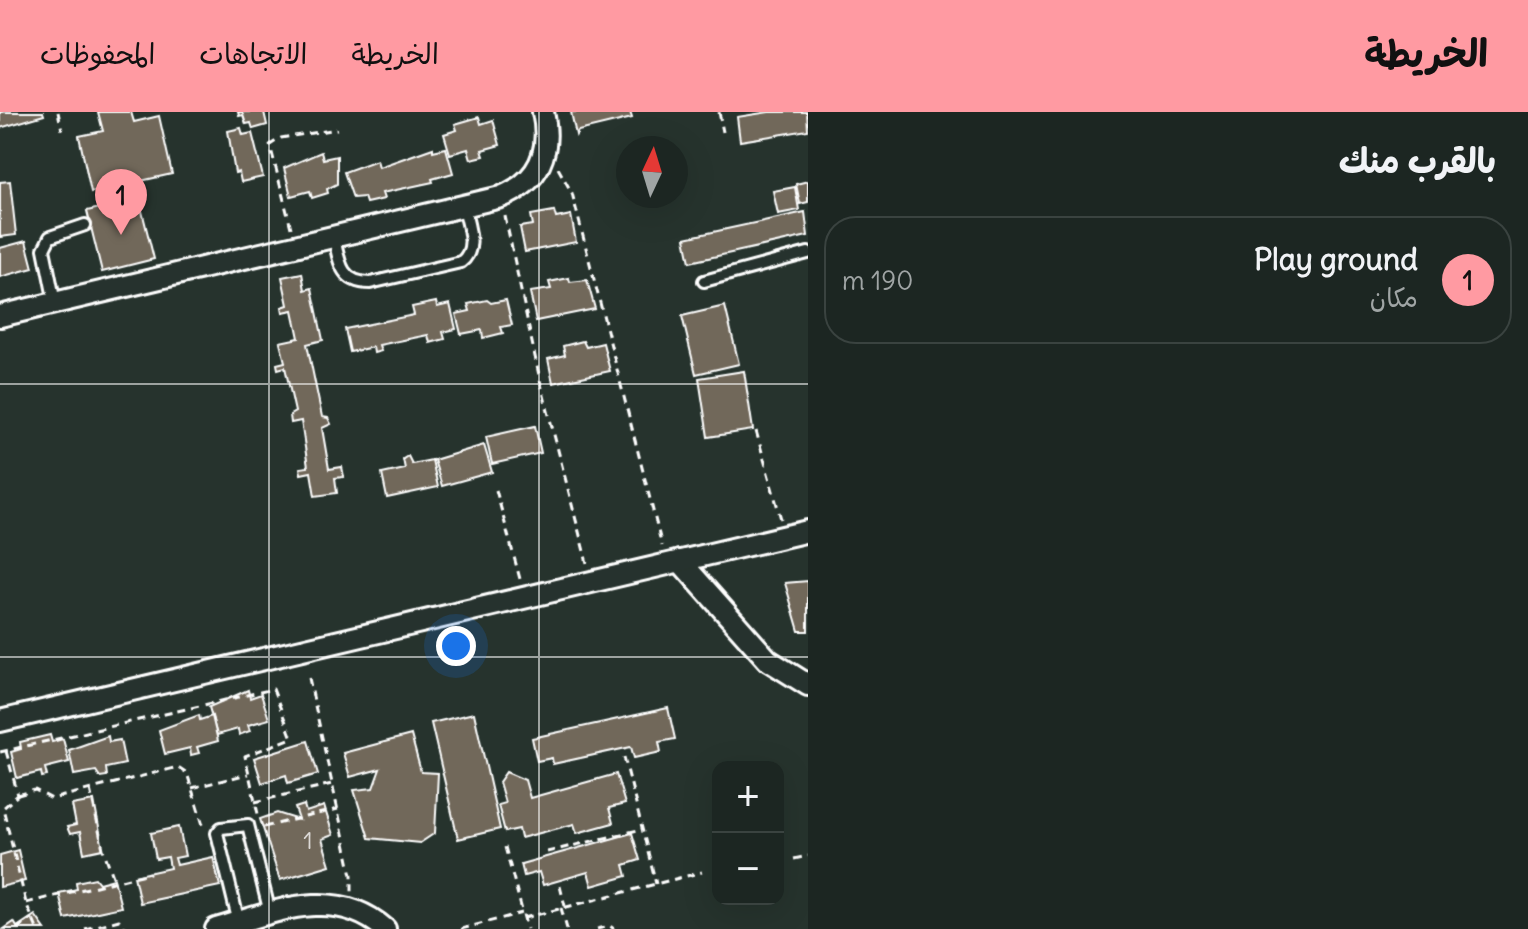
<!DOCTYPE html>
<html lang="ar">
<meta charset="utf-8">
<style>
:root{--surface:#1c2622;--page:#29322f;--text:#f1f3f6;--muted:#a0a5a5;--line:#3a4340;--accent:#ff9aa2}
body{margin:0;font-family:Delius,"Playpen Sans Arabic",sans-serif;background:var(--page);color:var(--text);direction:rtl}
.controls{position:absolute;right:24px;bottom:24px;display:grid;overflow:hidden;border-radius:16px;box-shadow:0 8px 32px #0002}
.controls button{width:72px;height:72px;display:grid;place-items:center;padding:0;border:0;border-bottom:2px solid var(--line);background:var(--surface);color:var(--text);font:40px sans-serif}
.compass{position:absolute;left:616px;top:24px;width:72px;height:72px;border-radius:50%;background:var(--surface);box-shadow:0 8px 32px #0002;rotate:4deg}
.you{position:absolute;left:456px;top:534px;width:28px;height:28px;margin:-20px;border:6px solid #fff;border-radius:50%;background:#1a73e8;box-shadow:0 0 0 12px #1a73e833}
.badge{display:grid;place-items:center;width:52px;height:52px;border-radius:50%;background:var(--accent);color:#111;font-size:26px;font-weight:700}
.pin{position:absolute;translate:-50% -66px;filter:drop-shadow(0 2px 4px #0008)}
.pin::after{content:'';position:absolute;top:42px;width:28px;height:24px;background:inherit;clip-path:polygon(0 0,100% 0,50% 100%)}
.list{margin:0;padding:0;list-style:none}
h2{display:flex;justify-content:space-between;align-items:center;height:104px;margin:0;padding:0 32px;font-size:34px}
h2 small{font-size:26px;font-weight:400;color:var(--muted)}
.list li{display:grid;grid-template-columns:52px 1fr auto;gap:24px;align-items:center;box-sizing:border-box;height:128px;margin:0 16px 16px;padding:0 16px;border:2px solid var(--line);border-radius:32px}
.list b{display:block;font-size:30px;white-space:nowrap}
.list p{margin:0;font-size:26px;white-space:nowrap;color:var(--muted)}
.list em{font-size:26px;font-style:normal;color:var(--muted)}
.map{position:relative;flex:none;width:808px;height:817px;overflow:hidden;direction:ltr}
header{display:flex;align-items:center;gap:48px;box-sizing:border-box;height:112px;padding:0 40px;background:var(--accent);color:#111}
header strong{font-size:38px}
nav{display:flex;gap:44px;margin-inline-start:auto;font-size:28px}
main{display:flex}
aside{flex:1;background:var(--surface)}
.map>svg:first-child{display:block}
.building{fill:#71685a;stroke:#fff;stroke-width:2}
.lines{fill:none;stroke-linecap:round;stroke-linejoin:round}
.service-casing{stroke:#fff;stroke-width:16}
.minor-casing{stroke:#fff;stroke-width:26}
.path{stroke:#fff;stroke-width:3;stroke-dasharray:8 6;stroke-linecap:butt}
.service{stroke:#26332d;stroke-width:10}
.minor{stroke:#26332d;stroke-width:20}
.grid{fill:none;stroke:#fff;stroke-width:2;stroke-opacity:0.55}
.labels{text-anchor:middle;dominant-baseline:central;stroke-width:6;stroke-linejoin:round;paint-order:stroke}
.number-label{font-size:24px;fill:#dcd9d6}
</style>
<header>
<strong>الخريطة</strong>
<nav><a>الخريطة</a><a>الاتجاهات</a><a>المحفوظات</a></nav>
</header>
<main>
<aside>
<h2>بالقرب منك<small></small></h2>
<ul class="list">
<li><span class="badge">1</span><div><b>Play ground</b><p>مكان</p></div><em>190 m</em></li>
</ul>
</aside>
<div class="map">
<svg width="808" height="817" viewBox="0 0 808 817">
<rect width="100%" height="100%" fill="#26332d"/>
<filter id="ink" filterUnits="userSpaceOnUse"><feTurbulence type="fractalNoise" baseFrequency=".0125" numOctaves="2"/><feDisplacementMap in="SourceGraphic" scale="16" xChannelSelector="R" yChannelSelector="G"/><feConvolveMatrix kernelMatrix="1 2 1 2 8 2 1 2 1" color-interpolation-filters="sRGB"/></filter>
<g filter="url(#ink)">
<!-- building -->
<g class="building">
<path d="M0 0H43L44 3 0 16Z"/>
<path d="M98 0H131L134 10 159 4 172 62 91 80 79 24 103 19Z"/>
<path d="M238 0H264L267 13 253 17 251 11 246 12 243 3 239 4Z"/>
<path d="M571 0H630L632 6 578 19 576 23Z"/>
<path d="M769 0H807L808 18 740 29 737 5Z"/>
<path d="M479 5 481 12 493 8 500 33 482 38 484 44 471 47 468 37 450 42 444 22 457 18 455 12Z"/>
<path d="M241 16 243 23 252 21 263 65 241 70 239 60 235 61 228 19Z"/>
<path d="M433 36V39L446 36 453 61 432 67 433 70 382 81 384 87 366 91 364 85 353 86 344 60 377 48 379 55Z"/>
<path d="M321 40 323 47 337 44V72L327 77 328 81 312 86 310 79 291 84 284 56Z"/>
<path d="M10 69 16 123 0 125V70Z"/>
<path d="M808 69V90L800 92 796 72Z"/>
<path d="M795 75 799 98 778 102 773 79Z"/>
<path d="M139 87 154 147 102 160 87 99Z"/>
<path d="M554 99 556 106 571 103 576 130 525 140 520 115 533 113 531 103Z"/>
<path d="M805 100 808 124 690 150 685 126Z"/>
<path d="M26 129 33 156 0 165V136Z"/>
<path d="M302 161 305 178 312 176 323 228 307 232 322 305 328 306 331 312 322 316 329 357 342 355 344 365 335 366 337 381 315 384 311 360 301 362 300 356 308 355 301 309 291 311 290 303 295 300 285 255 278 257 277 252 285 250 280 230 299 226 293 198 283 200 282 195 288 193 282 165Z"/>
<path d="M569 166 570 170 587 168 595 197 536 209 530 180 551 177 549 170Z"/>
<path d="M487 188 491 191 506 188 512 213 501 215 503 221 483 226 482 218 461 222 456 202 470 199 468 192Z"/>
<path d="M436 190 437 195 450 192 456 217 443 220 445 227 430 231 428 223 379 233 381 239 374 241 373 235 350 240 345 217 414 203 412 195Z"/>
<path d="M725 194 739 252 696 262 682 204Z"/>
<path d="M583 229 586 235 603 231 610 259 553 271 548 247 565 243 563 234Z"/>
<path d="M744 259 753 318 708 325 699 266Z"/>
<path d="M535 314 541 341 492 352 486 325Z"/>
<path d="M484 333 492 360 442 374 434 348Z"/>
<path d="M408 344 412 352 432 348 438 375 387 386 382 362 405 357 403 347Z"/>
<path d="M808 469V519H799L785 471Z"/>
<path d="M248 578 250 586 261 582 269 607 248 613 250 619 239 623 238 617 217 623 209 595Z"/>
<path d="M668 596 675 627 659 630 661 640 634 646 631 635 553 652 552 646 537 649 532 626Z"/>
<path d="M474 601 500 717 458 727 431 611Z"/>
<path d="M199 603 200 608 212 604 218 629 197 635 199 641 191 643 190 636 165 642 159 618Z"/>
<path d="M50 623 52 630 63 627 69 650 45 656 47 664 42 665 41 660 17 666 11 640 21 637 20 630Z"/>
<path d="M411 623 421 660 438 661 435 721 420 731 369 726 354 678 373 676 380 657 350 665 343 641Z"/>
<path d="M108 624 109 630 120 628 125 652 106 656 107 664 100 665 96 659 74 663 69 638Z"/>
<path d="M308 629 318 662 288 671 286 663 262 671 254 646Z"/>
<path d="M506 660 525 668 530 686 616 662 625 692 609 696 613 711 577 721 574 712 521 726 519 717 505 720 498 693 505 691 499 670Z"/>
<path d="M94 689 103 737 84 741 80 720 70 722 67 715 76 713 72 693Z"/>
<path d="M304 693 306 700 324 694 333 723 322 727 330 753 280 768 260 707 277 701 299 708 295 696Z"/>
<path d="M179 715 185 744 175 746 177 753 213 745 220 774 140 791 134 764 170 756 168 745 156 747 151 721Z"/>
<path d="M632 721 640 748 624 753 627 764 592 774 588 760 543 773 539 760 524 764 521 752Z"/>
<path d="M18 738 25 769 0 775V743Z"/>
<path d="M95 766 99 771 114 767 121 795 65 807 59 781 77 777 76 770Z"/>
<path d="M35 803 45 817H4L14 810 17 815Z"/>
</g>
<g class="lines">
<defs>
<g id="service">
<path d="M334 125C339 150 341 171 370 171L461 150C478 137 468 114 464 95"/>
<path d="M704 169 808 141"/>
<path d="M55 191 44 137 50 125 85 113"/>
<path d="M239 811 217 721 221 716 248 713 270 801"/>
</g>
<g id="minor">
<path d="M0 204 501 85C539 70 552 40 543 0"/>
<path d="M680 449 768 548 808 573"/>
<path d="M0 609 808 419"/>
<path d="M216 817C272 801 334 772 385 817"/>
</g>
</defs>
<!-- service casing -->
<use href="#service" class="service-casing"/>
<!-- minor casing -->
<use href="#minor" class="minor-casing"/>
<!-- path -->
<g class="path">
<path d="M58 0 62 18"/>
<path d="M719 0 723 20"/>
<path d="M558 56 572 81 662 434"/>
<path d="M505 104 540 268 587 451"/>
<path d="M291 116 270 33 281 26 337 17"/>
<path d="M756 319 781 407"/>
<path d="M496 378 520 467"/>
<path d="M309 566 352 763V780"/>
<path d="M6 639 18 683 3 696 26 791 37 817"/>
<path d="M0 640 273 577 292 626 245 644 258 702"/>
<path d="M624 645 656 772"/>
<path d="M192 676 248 662"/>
<path d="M90 677 103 737 115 770"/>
<path d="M18 683 35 678 52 687 178 655 187 661 204 716"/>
<path d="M255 690 332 672"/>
<path d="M264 715 338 697"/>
<path d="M505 735 527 817"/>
<path d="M547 740 642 717"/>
<path d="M794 747 808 744"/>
<path d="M560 774 565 794"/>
<path d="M26 791 150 761"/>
<path d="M561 796 567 817"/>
<path d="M524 806 702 760"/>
<path d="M17 817 32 806"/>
<path d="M85 817 119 808 126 817"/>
<path d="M461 817 522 801"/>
<path d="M597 817 610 814 614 817"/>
</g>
<!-- service -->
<use href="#service" class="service"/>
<!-- minor -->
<use href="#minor" class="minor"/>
</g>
</g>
<!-- grid -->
<path class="grid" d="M269 0V817M539 0V817M0 272H808M0 545H808"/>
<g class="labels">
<!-- number labels -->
<g class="number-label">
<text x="308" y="728">1</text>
</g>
</g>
</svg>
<div class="controls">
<button>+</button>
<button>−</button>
</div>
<svg class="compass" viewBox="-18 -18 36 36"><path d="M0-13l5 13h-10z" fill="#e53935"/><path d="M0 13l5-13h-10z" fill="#a0a5a5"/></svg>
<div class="you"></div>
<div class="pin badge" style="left:121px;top:123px">1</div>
</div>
</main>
